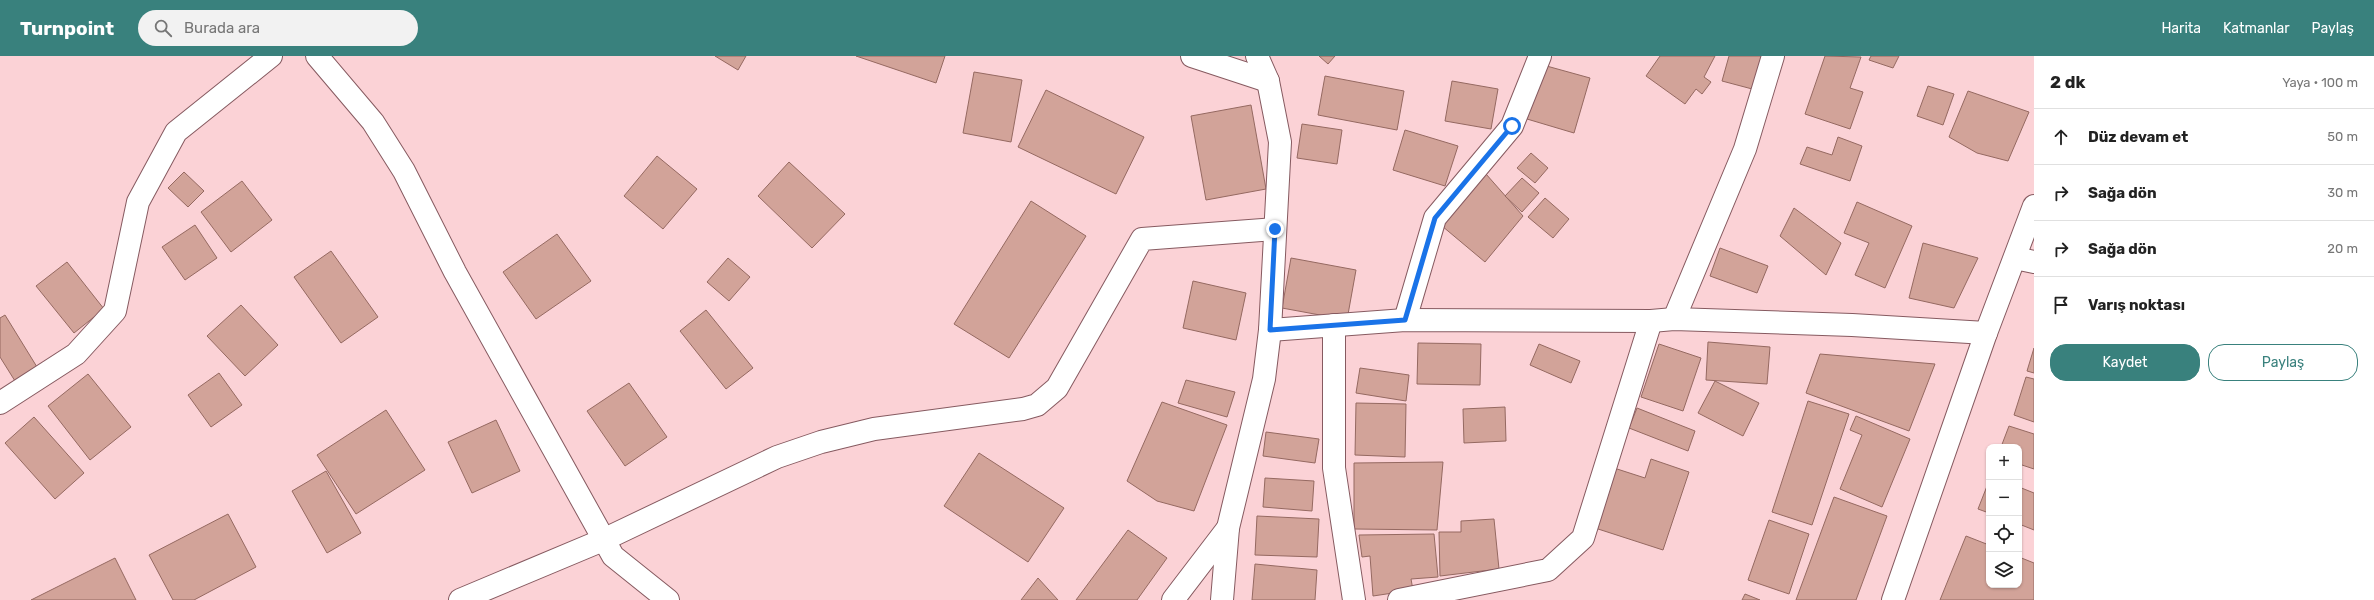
<!DOCTYPE html>
<html lang="tr">
<meta charset="utf-8">
<style>
:root{--surface:#fff;--page:#f2f2f2;--text:#222;--muted:#767676;--line:#e0e0e0;--accent:#39817d}
body{margin:0;font-family:Rubik,sans-serif;background:var(--page);color:var(--text)}
.controls{position:absolute;right:12px;bottom:12px;display:grid;overflow:hidden;border-radius:8px;box-shadow:0 1px 3px #0004}
.controls button{width:36px;height:36px;display:grid;place-items:center;padding:0;border:0;border-bottom:1px solid var(--line);background:var(--surface);color:var(--text);font:20px sans-serif}
.stop{position:absolute;width:12px;height:12px;margin:-9px;border:3px solid #1a73e8;border-radius:50%;background:#fff}
.stop.end{background:#1a73e8;border-color:#fff;box-shadow:0 1px 4px #0008}
.list{margin:0;padding:0;list-style:none}
h2{display:flex;justify-content:space-between;align-items:center;height:52px;margin:0;padding:0 16px;font-size:17px}
h2 small{font-size:13px;font-weight:400;color:var(--muted)}
.list li{display:grid;grid-template-columns:26px 1fr auto;gap:12px;align-items:center;box-sizing:border-box;height:56px;padding:0 16px;border-top:1px solid var(--line)}
.list b{display:block;font-size:15px;white-space:nowrap}
.list em{font-size:13px;font-style:normal;color:var(--muted)}
.actions{display:flex;gap:8px;padding:12px 16px}
.actions a{flex:1;padding:9px 0;border:1px solid var(--accent);border-radius:16px;text-align:center;font-size:14px;color:var(--accent)}
.actions .main{background:var(--accent);color:#fff}
.icon{flex:none;width:22px;height:22px;fill:none;stroke:currentColor;stroke-width:2;stroke-linecap:round;stroke-linejoin:round}
.map{position:relative;flex:none;width:2034px;height:544px;overflow:hidden}
header{display:flex;align-items:center;gap:24px;box-sizing:border-box;height:56px;padding:0 20px;background:var(--accent);color:#fff}
header strong{font-size:19px}
nav{display:flex;gap:22px;margin-inline-start:auto;font-size:14px}
.search{width:280px;height:36px;background:var(--page);display:flex;align-items:center;gap:10px;box-sizing:border-box;padding:0 14px;border-radius:22px;color:var(--muted);font-size:15px}
main{display:flex}
aside{flex:1;background:var(--surface)}
.map>svg:first-child{display:block}
.building{fill:#d2a399;stroke:#956961}
.lines{fill:none;stroke-linecap:round;stroke-linejoin:round}
.minor-casing{stroke:#865a60;stroke-width:24}
.tertiary-casing{stroke:#865a60;stroke-width:24}
.minor{stroke:#fff;stroke-width:22}
.tertiary{stroke:#fff;stroke-width:22}
.route{stroke:#1a73e8;stroke-width:5}
</style>
<header>
<strong>Turnpoint</strong>
<div class="search"><svg class="icon" aria-label="search" viewBox="0 0 24 24"><circle cx="10" cy="10" r="6"/><path d="M15 15l6 6"/></svg>Burada ara</div>
<nav><a>Harita</a><a>Katmanlar</a><a>Paylaş</a></nav>
</header>
<main>
<div class="map">
<svg width="2034" height="544" viewBox="0 0 2034 544">
<rect width="100%" height="100%" fill="#fbd2d6"/>
<!-- building -->
<g class="building">
<path d="M715 0H746L738 14Z"/>
<path d="M856 0H945L936 27Z"/>
<path d="M1319 0H1335L1328 8Z"/>
<path d="M1660 0H1715L1704 21 1711 26 1702 38 1696 33 1685 48 1646 20Z"/>
<path d="M1729 0H1765L1756 34 1722 25Z"/>
<path d="M1825 0 1861 1 1850 32 1863 36 1850 73 1805 58Z"/>
<path d="M1871 0H1899L1893 12 1869 4Z"/>
<path d="M1543 9 1590 22 1574 77 1527 63Z"/>
<path d="M974 16 1022 24 1011 86 963 77Z"/>
<path d="M1325 20 1404 35 1397 74 1318 59Z"/>
<path d="M1452 25 1498 33 1491 73 1445 65Z"/>
<path d="M1928 30 1954 38 1943 69 1917 60Z"/>
<path d="M1046 34 1144 81 1116 138 1018 91Z"/>
<path d="M1968 35 2029 56 2008 105 1977 97 1949 81Z"/>
<path d="M1251 49 1266 133 1206 144 1191 60Z"/>
<path d="M1302 68 1342 74 1337 108 1297 102Z"/>
<path d="M1405 74 1458 90 1445 130 1393 114Z"/>
<path d="M1838 81 1862 90 1850 125 1800 108 1807 91 1832 99Z"/>
<path d="M1531 97 1548 112 1535 127 1517 112Z"/>
<path d="M657 100 697 133 663 173 624 140Z"/>
<path d="M789 106 845 158 812 192 758 140Z"/>
<path d="M184 116 204 135 188 151 168 132Z"/>
<path d="M1486 118 1523 160 1485 206 1442 170Z"/>
<path d="M1522 122 1539 137 1522 156 1505 140Z"/>
<path d="M242 125 272 164 231 196 201 156Z"/>
<path d="M1545 142 1569 163 1553 182 1528 161Z"/>
<path d="M1031 145 1086 180 1009 302 954 268Z"/>
<path d="M1857 146 1912 170 1885 232 1855 219 1869 187 1844 177Z"/>
<path d="M1794 152 1841 187 1826 219 1780 180Z"/>
<path d="M195 169 217 202 185 224 162 191Z"/>
<path d="M557 178 591 225 536 263 503 216Z"/>
<path d="M1923 187 1978 202 1954 252 1909 242Z"/>
<path d="M1720 192 1768 210 1757 237 1710 220Z"/>
<path d="M331 195 378 261 341 287 294 221Z"/>
<path d="M728 202 750 221 729 245 707 226Z"/>
<path d="M1291 202 1356 214 1347 264 1282 252Z"/>
<path d="M67 206 104 253 74 277 36 230Z"/>
<path d="M1193 225 1246 237 1236 284 1183 272Z"/>
<path d="M241 249 278 289 245 320 207 280Z"/>
<path d="M706 254 753 312 726 333 680 275Z"/>
<path d="M5 259 37 311 15 325 0 301V262Z"/>
<path d="M1708 286 1770 291 1767 328 1706 324Z"/>
<path d="M1418 287 1481 288 1480 329 1417 328Z"/>
<path d="M1539 288 1580 305 1571 327 1530 309Z"/>
<path d="M1659 288 1701 302 1683 355 1641 341Z"/>
<path d="M2034 292V317L2027 315Z"/>
<path d="M1820 298 1935 308 1909 375 1806 337Z"/>
<path d="M1360 312 1409 319 1406 345 1356 337Z"/>
<path d="M219 317 242 349 211 371 188 339Z"/>
<path d="M88 318 131 371 90 404 48 350Z"/>
<path d="M2026 321 2034 323V366L2014 359Z"/>
<path d="M1186 324 1235 336 1227 361 1178 347Z"/>
<path d="M1715 325 1759 347 1743 380 1698 357Z"/>
<path d="M629 327 667 381 625 410 587 355Z"/>
<path d="M1808 345 1849 358 1812 469 1772 456Z"/>
<path d="M1162 346 1227 369 1194 455 1157 445 1127 425Z"/>
<path d="M1356 347 1406 348 1405 401 1355 399Z"/>
<path d="M1505 351 1506 385 1464 387 1463 353Z"/>
<path d="M1637 352 1695 375 1688 395 1629 372Z"/>
<path d="M386 354 425 414 356 458 317 399Z"/>
<path d="M1856 360 1910 383 1882 451 1840 433 1862 379 1850 374Z"/>
<path d="M34 361 84 417 55 443 5 387Z"/>
<path d="M496 364 520 415 472 437 448 386Z"/>
<path d="M2009 370 2034 378V413L2019 408V391H2001Z"/>
<path d="M1266 376 1319 383 1315 407 1263 400Z"/>
<path d="M979 397 1064 452 1028 506 944 450Z"/>
<path d="M1651 403 1689 416 1663 494 1595 472 1614 412 1645 422Z"/>
<path d="M1443 406 1437 474 1354 473V407Z"/>
<path d="M326 415 361 477 327 497 292 435Z"/>
<path d="M1265 422 1314 425 1312 455 1263 451Z"/>
<path d="M1989 425V457L1978 453Z"/>
<path d="M2019 431 2034 437V474L2019 468Z"/>
<path d="M1834 441 1887 460 1856 544H1796Z"/>
<path d="M228 458 256 511 194 544H173L149 499Z"/>
<path d="M1257 460 1319 463 1317 501 1255 499Z"/>
<path d="M1494 463 1499 513 1440 520 1439 476H1461V465Z"/>
<path d="M1769 464 1809 478 1789 538 1748 524Z"/>
<path d="M1128 474 1167 502 1137 544H1076Z"/>
<path d="M1434 478 1438 521 1411 523 1413 534 1373 540 1370 500 1362 501 1359 479Z"/>
<path d="M1966 480 1989 489V529H2019V501L2034 507V544H1940Z"/>
<path d="M115 502 136 544H31Z"/>
<path d="M1255 508 1317 514 1315 544H1252Z"/>
<path d="M1038 522 1058 544H1021Z"/>
<path d="M1745 538 1760 544H1742Z"/>
</g>
<g class="lines">
<defs>
<g id="minor">
<path d="M317 0 373 66 404 115 455 216 613 500 668 544"/>
<path d="M1192 0 1268 25"/>
<path d="M2015 202 2034 206"/>
<path d="M1674 263 1745 93 1773 0"/>
<path d="M1405 264 1435 162 1512 70 1540 0"/>
<path d="M1334 269V412L1354 544"/>
<path d="M1270 274 1405 264 1651 265 1674 263 1852 269 1986 277"/>
<path d="M0 347 76 298 115 255 138 146 176 76 271 0"/>
<path d="M460 544 603 484 777 401 821 386 874 373 1023 353 1037 349 1057 332 1142 183 1275 173"/>
<path d="M1173 544 1228 472"/>
<path d="M1222 544 1228 472 1264 323 1270 274 1280 86 1268 25 1257 0"/>
<path d="M1399 544 1548 514 1583 482 1651 265"/>
</g>
<path id="tertiary" d="M1893 544 1986 277 2034 150"/>
</defs>
<!-- minor casing -->
<use href="#minor" class="minor-casing"/>
<!-- tertiary casing -->
<use href="#tertiary" class="tertiary-casing"/>
<!-- minor -->
<use href="#minor" class="minor"/>
<!-- tertiary -->
<use href="#tertiary" class="tertiary"/>
</g>
<g class="lines">
<!-- route -->
<path class="route" d="M1275 173 1270 274 1405 264 1435 162 1512 70"/>
</g>
</svg>
<div class="controls">
<button>+</button>
<button>−</button>
<button><svg class="icon" aria-label="locate" viewBox="0 0 24 24"><circle cx="12" cy="12" r="6"/><path d="M12 2v4M12 18v4M2 12h4M18 12h4"/></svg></button>
<button><svg class="icon" aria-label="layers" viewBox="0 0 24 24"><path d="M12 4l9 5-9 5-9-5zM3 14l9 5 9-5"/></svg></button>
</div>
<div class="stop" style="left:1512px;top:70px"></div>
<div class="stop end" style="left:1275px;top:173px"></div>
</div>
<aside>
<h2>2 dk<small>Yaya · 100 m</small></h2>
<ul class="list">
<li><svg class="icon" aria-label="ahead" viewBox="0 0 24 24"><path d="M12 20V5M6 11l6-6 6 6"/></svg><div><b>Düz devam et</b></div><em>50 m</em></li>
<li><svg class="icon" aria-label="right" viewBox="0 0 24 24"><path d="M7 20v-9h11M14 6l5 5-5 5"/></svg><div><b>Sağa dön</b></div><em>30 m</em></li>
<li><svg class="icon" aria-label="right" viewBox="0 0 24 24"><path d="M7 20v-9h11M14 6l5 5-5 5"/></svg><div><b>Sağa dön</b></div><em>20 m</em></li>
<li><svg class="icon" aria-label="arrive" viewBox="0 0 24 24"><path d="M6 21V4h12l-3 4 3 4H6"/></svg><div><b>Varış noktası</b></div></li>
</ul>
<div class="actions"><a class="main">Kaydet</a><a>Paylaş</a></div>
</aside>
</main>
